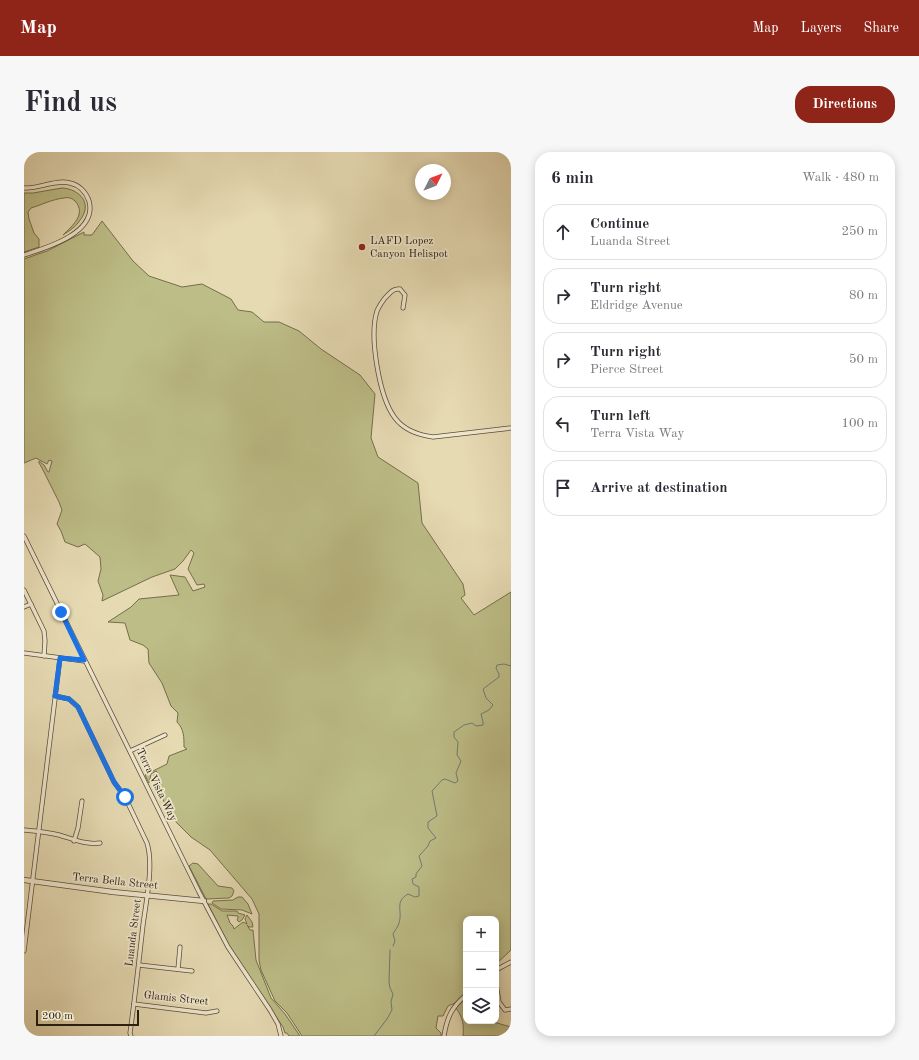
<!DOCTYPE html>
<meta charset="utf-8">
<style>
:root{--surface:#fff;--page:#f7f7f7;--text:#2b2b33;--muted:#7c7c81;--line:#e1e1e2;--accent:#8f2418}
body{margin:0;font-family:"Old Standard TT",serif;background:var(--page);color:var(--text)}
.controls{position:absolute;right:12px;bottom:12px;display:grid;overflow:hidden;border-radius:8px;box-shadow:0 2px 10px #0003}
.controls button{width:36px;height:36px;display:grid;place-items:center;padding:0;border:0;border-bottom:1px solid var(--line);background:var(--surface);color:var(--text);font:20px sans-serif}
.compass{position:absolute;left:391px;top:12px;width:36px;height:36px;border-radius:50%;background:var(--surface);box-shadow:0 2px 10px #0003;rotate:48deg}
.scale{position:absolute;left:12px;bottom:10px;width:103px;box-sizing:border-box;padding-left:4px;border:2px solid #2d2010;border-top:0;font-size:11px;line-height:14px;white-space:nowrap;color:#2d2010;-webkit-text-stroke:3px #efe7ce;paint-order:stroke}
.stop{position:absolute;width:12px;height:12px;margin:-9px;border:3px solid #1a73e8;border-radius:50%;background:#fff}
.stop.end{background:#1a73e8;border-color:#fff;box-shadow:0 1px 4px #0008}
.list{margin:0;padding:0;list-style:none}
h2{display:flex;justify-content:space-between;align-items:center;height:52px;margin:0;padding:0 16px;font-size:17px}
h2 small{font-size:13px;font-weight:400;color:var(--muted)}
.list li{display:grid;grid-template-columns:26px 1fr auto;gap:12px;align-items:center;box-sizing:border-box;height:56px;margin:0 8px 8px;padding:0 8px;border:1px solid var(--line);border-radius:16px}
.list b{display:block;font-size:15px;white-space:nowrap}
.list p{margin:0;font-size:13px;white-space:nowrap;color:var(--muted)}
.list em{font-size:13px;font-style:normal;color:var(--muted)}
.icon{flex:none;width:22px;height:22px;fill:none;stroke:currentColor;stroke-width:2;stroke-linecap:round;stroke-linejoin:round}
.map{position:relative;flex:none;width:487px;height:884px;overflow:hidden;border-radius:16px}
header{display:flex;align-items:center;gap:24px;box-sizing:border-box;height:56px;padding:0 20px;background:var(--accent);color:#fff}
header strong{font-size:19px}
nav{display:flex;gap:22px;margin-inline-start:auto;font-size:14px}
.intro{display:flex;align-items:center;justify-content:space-between;box-sizing:border-box;height:96px;padding:0 24px}
h1{margin:0;font-size:28px}
.button{padding:10px 18px;border-radius:16px;background:var(--accent);color:#fff;font-size:14px;font-weight:700}
main{display:flex;gap:24px;padding:0 24px}
aside{flex:1;background:var(--surface);border-radius:16px;box-shadow:0 2px 10px #0003}
.map>svg:first-child{display:block}
.green{fill:#bdbd87;stroke:#756e4c}
.lines{fill:none;stroke-linecap:round;stroke-linejoin:round}
.stream{stroke:#6f7b75;stroke-width:1}
.minor-casing{stroke:#5b4e39;stroke-width:5}
.tertiary-casing{stroke:#5b4e39;stroke-width:6}
.minor{stroke:#efe7ce;stroke-width:3.5}
.tertiary{stroke:#efe7ce;stroke-width:4.5}
.route{stroke:#1a73e8;stroke-width:5}
.poi-dot{fill:#8f2418;stroke:#efe7ce;stroke-width:1.5}
.labels{text-anchor:middle;dominant-baseline:central;stroke-width:3.5;stroke-linejoin:round;paint-order:stroke}
.poi-label{font-size:11px;fill:#2d2010;stroke:#efe7ce;text-anchor:start}
.street-label{font-size:11px;fill:#2d2010;stroke:#efe7ce}
</style>
<header>
<strong>Map</strong>
<nav><a>Map</a><a>Layers</a><a>Share</a></nav>
</header>
<div class="intro"><h1>Find us</h1><a class="button">Directions</a></div>
<main>
<div class="map">
<svg width="487" height="884" viewBox="0 0 487 884">
<rect width="100%" height="100%" fill="#e6dab3"/>
<filter id="stains"><feTurbulence type="fractalNoise" baseFrequency=".005" numOctaves="4"/><feColorMatrix values="0 0 0 0 .2 0 0 0 0 .09 0 0 0 0 .02 0 0 0 .5 -.17"/></filter>
<radialGradient id="worn" r=".72"><stop offset=".6" stop-color="#630" stop-opacity="0"/><stop offset="1" stop-color="#630" stop-opacity=".3"/></radialGradient>
<!-- green -->
<g class="green">
<path d="M38 36C56 37 69 52 56 68 52 75 46 78 39 83 48 74 63 62 51 49 48 46 44 45 40 46 29 47 17 53 7 56L4 60 5 67 10 81 15 87V95L0 100V41H9Z"/>
<path d="M78 69 109 109 125 124 158 135 178 132 207 147 214 158 228 160 240 170H255L275 179 297 197 336 223 351 242 347 286 354 305 394 331 398 371 439 432 441 443 437 446 450 463 487 440V798L472 812V767H442V841L431 851 424 854 419 864H414L412 876 417 881V884H278L263 861 251 849 237 818 235 808V762L228 747 186 698 167 685 151 669 138 646 130 628V623L134 621 132 619 127 622 125 631 121 623 143 612 145 604 163 597 160 595C160 585 160 577 153 570L154 561 147 554 138 531 125 511 124 497 119 493 106 488 101 471 84 470 107 455 115 447 155 443 146 423 161 425 169 439 181 435 180 432 173 433 164 417 170 401 167 398 159 409 151 417 128 425 78 449 79 443 74 429 77 417 76 405 61 392 54 395 41 390 37 379 33 372 38 358 35 350 18 316 15 311V309L20 313 24 320H25L28 309 25 308 23 312 12 306 0 311V107L23 99 60 80V83H68Z"/>
<path d="M169 711 174 712 194 734 208 736 210 739 208 744 205 746 182 747 165 714Z"/>
<path d="M214 745H218L224 752 228 762 218 758 197 757 188 751 189 749 209 748Z"/>
<path d="M184 752H187L198 759H213L214 761 221 763 218 768 215 770 213 768 214 766V764L203 763 206 771 209 774 210 777 219 770 223 772 221 767 223 763 228 770 229 775H225L223 773 226 778H229L232 808 247 846 261 862 276 884H265L263 881H261L259 875 206 796Z"/>
<path d="M442 845V869H466L487 875V884H439C440 872 439 866 432 856Z"/>
</g>
<g class="lines">
<!-- stream -->
<g class="stream">
<path d="M369 794 371 789 369 782C371 778 374 775 375 771 379 759 370 750 384 742L391 745 395 744V735L389 732 388 727 392 725V722L398 714 395 704 404 694 406 689 412 686 404 676V670L413 664 408 639 418 628 421 627 431 631 434 629 432 621 437 609 433 603 434 590 430 585V580L440 573 448 571 452 574 459 573V570L457 562 465 558 469 553 462 546 459 537 475 525V522L472 516 473 513 480 512 487 514"/>
<path d="M350 884 363 867 368 858 367 850 369 842 366 836 365 830 366 798"/>
</g>
<defs>
<g id="minor">
<path d="M0 36C15 37 31 27 46 31 55 33 62 40 65 49 74 81 22 96 0 103"/>
<path d="M379 156 381 143 376 137C369 136 366 141 361 146 358 150 355 154 353 159 345 184 355 245 371 266 380 278 394 283 409 285L487 276"/>
<path d="M0 384 175 740 204 795 246 858 254 872 257 884"/>
<path d="M0 438 20 479 21 489 20 504"/>
<path d="M0 455 7 452"/>
<path d="M0 501 60 509"/>
<path d="M31 544 45 547 54 555 90 630 101 645 123 691C130 713 122 750 119 773 115 809 111 845 106 881L107 884"/>
<path d="M106 599 141 583"/>
<path d="M0 678C11 679 24 680 35 683 49 687 61 693 76 691"/>
<path d="M50 689 54 676 58 649"/>
<path d="M0 799 36 506"/>
<path d="M115 813 168 819"/>
<path d="M154 817 156 795"/>
<path d="M472 818 487 810"/>
<path d="M472 832 475 850 481 858 487 857"/>
<path d="M110 852 182 861 193 859"/>
<path d="M420 884C423 865 428 855 442 843"/>
</g>
<path id="tertiary" d="M0 728 89 740 180 749"/>
</defs>
<!-- minor casing -->
<use href="#minor" class="minor-casing"/>
<!-- tertiary casing -->
<use href="#tertiary" class="tertiary-casing"/>
<!-- minor -->
<use href="#minor" class="minor"/>
<!-- tertiary -->
<use href="#tertiary" class="tertiary"/>
</g>
<g class="lines">
<!-- route -->
<path class="route" d="M37 460 60 508 36 506 31 544 45 547 54 555 90 630 101 645"/>
</g>
<!-- markers -->
<circle class="poi-dot" cx="338" cy="95" r="4"/>
<g class="labels">
<!-- poi labels -->
<g class="poi-label">
<text x="346" y="89">LAFD Lopez<tspan x="346" dy="13">Canyon Helispot</tspan></text>
</g>
<!-- street labels -->
<g class="street-label">
<text transform="translate(132 633) rotate(64)">Terra Vista Way</text>
<text transform="translate(91 730) rotate(6)">Terra Bella Street</text>
<text transform="translate(110 781) rotate(-83)">Luanda Street</text>
<text transform="translate(152 847) rotate(6)">Glamis Street</text>
</g>
</g>
<rect width="100%" height="100%" filter="url(#stains)"/>
<rect width="100%" height="100%" fill="url(#worn)"/>
</svg>
<div class="controls">
<button>+</button>
<button>−</button>
<button><svg class="icon" aria-label="layers" viewBox="0 0 24 24"><path d="M12 4l9 5-9 5-9-5zM3 14l9 5 9-5"/></svg></button>
</div>
<svg class="compass" viewBox="-18 -18 36 36"><path d="M0-13l5 13h-10z" fill="#e53935"/><path d="M0 13l5-13h-10z" fill="#7c7c81"/></svg>
<div class="scale">200 m</div>
<div class="stop" style="left:101px;top:645px"></div>
<div class="stop end" style="left:37px;top:460px"></div>
</div>
<aside>
<h2>6 min<small>Walk · 480 m</small></h2>
<ul class="list">
<li><svg class="icon" aria-label="ahead" viewBox="0 0 24 24"><path d="M12 20V5M6 11l6-6 6 6"/></svg><div><b>Continue</b><p>Luanda Street</p></div><em>250 m</em></li>
<li><svg class="icon" aria-label="right" viewBox="0 0 24 24"><path d="M7 20v-9h11M14 6l5 5-5 5"/></svg><div><b>Turn right</b><p>Eldridge Avenue</p></div><em>80 m</em></li>
<li><svg class="icon" aria-label="right" viewBox="0 0 24 24"><path d="M7 20v-9h11M14 6l5 5-5 5"/></svg><div><b>Turn right</b><p>Pierce Street</p></div><em>50 m</em></li>
<li><svg class="icon" aria-label="left" viewBox="0 0 24 24"><path d="M17 20v-9H6M10 6l-5 5 5 5"/></svg><div><b>Turn left</b><p>Terra Vista Way</p></div><em>100 m</em></li>
<li><svg class="icon" aria-label="arrive" viewBox="0 0 24 24"><path d="M6 21V4h12l-3 4 3 4H6"/></svg><div><b>Arrive at destination</b></div></li>
</ul>
</aside>
</main>
